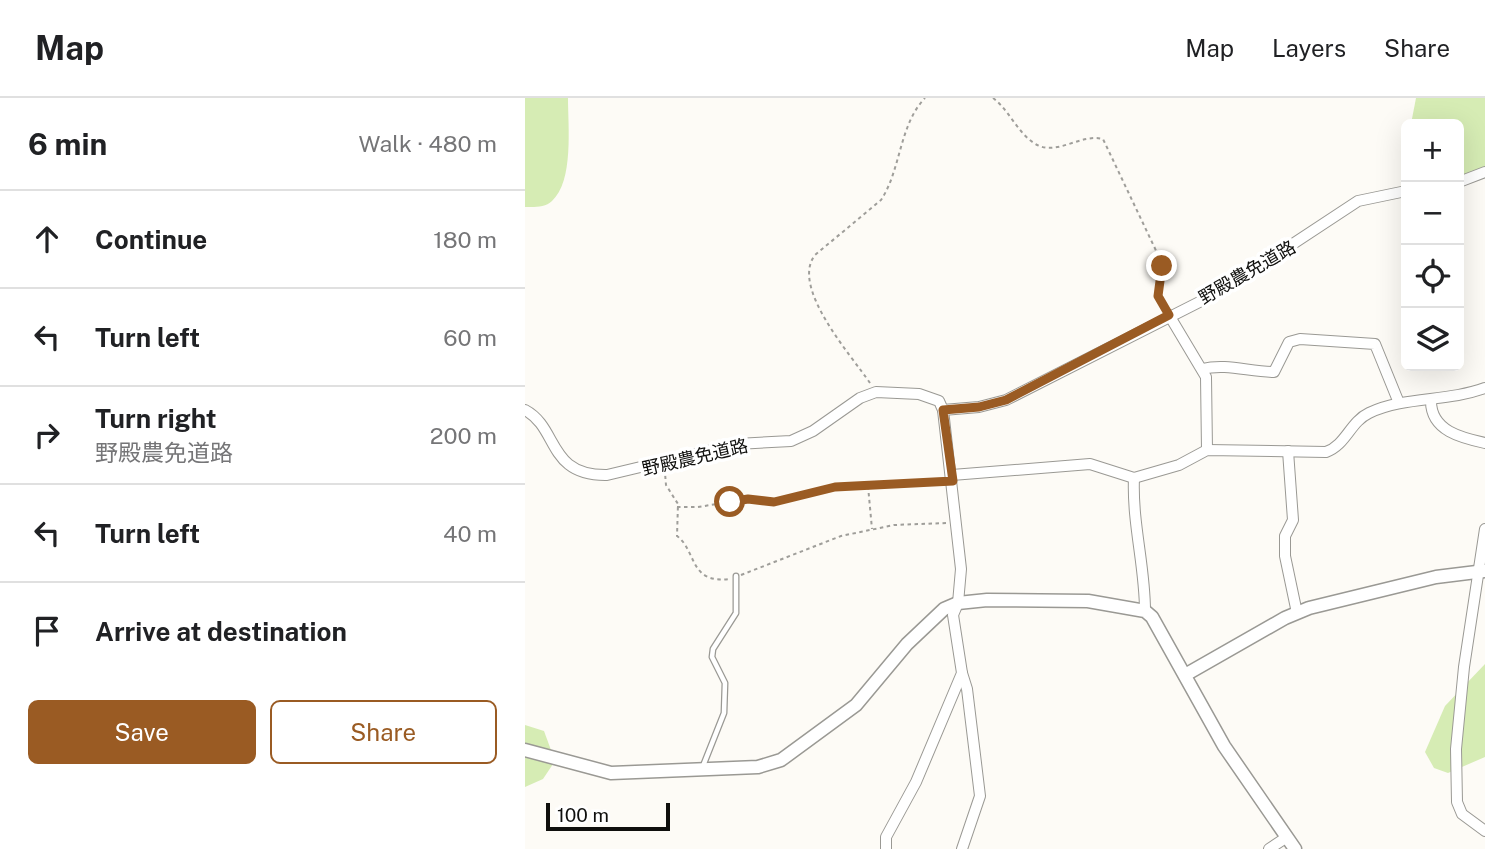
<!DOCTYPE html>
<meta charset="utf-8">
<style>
:root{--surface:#fff;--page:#f2f2f2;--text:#202124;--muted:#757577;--line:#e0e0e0;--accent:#9a5b23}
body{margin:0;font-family:"Public Sans","Noto Sans JP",sans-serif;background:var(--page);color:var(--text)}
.controls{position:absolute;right:21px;top:21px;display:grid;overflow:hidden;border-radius:10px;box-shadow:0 7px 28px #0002}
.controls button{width:63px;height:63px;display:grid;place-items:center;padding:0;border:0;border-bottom:2px solid var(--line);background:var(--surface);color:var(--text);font:35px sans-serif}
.scale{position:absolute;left:21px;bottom:18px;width:124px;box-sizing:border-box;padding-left:7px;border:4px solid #0f0f0d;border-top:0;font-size:19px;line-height:24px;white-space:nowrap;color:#0f0f0d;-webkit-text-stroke:5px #fff;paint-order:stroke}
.stop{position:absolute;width:21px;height:21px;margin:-16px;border:5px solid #9a5b23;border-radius:50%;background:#fff}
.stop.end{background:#9a5b23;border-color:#fff;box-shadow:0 2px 7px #0008}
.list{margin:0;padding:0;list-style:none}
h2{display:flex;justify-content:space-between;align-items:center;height:91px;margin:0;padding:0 28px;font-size:30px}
h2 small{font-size:23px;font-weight:400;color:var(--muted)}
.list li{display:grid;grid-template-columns:46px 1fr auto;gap:21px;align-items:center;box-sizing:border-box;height:98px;padding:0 28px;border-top:2px solid var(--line)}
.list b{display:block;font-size:26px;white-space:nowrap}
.list p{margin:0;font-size:23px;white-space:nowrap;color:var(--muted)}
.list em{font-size:23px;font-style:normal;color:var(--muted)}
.actions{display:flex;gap:14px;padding:21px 28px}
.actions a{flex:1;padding:16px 0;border:2px solid var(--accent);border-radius:10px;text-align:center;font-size:24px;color:var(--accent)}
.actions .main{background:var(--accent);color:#fff}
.icon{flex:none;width:38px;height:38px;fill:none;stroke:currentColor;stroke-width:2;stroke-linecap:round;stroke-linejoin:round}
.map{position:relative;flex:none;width:960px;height:751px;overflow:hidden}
header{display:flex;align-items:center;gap:42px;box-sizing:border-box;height:98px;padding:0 35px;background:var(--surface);border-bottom:2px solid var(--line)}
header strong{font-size:33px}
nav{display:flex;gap:38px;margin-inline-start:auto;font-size:24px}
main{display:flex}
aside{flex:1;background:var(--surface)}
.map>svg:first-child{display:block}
.green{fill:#d6ecb4}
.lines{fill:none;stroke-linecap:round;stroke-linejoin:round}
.lane-casing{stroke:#9a9994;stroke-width:7}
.street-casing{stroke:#9a9994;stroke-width:12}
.secondary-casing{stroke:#9a9994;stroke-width:15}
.path{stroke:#9f9e9a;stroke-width:2;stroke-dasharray:3.5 3.5;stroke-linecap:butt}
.lane{stroke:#fff;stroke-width:4.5}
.street{stroke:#fff;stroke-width:10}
.secondary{stroke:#fff;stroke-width:12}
.route{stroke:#9a5b23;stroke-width:9}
.labels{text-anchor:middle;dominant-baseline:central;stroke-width:7;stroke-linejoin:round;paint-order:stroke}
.street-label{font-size:18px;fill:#0f0f0d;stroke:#fff}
</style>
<header>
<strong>Map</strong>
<nav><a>Map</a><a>Layers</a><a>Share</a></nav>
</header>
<main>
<aside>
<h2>6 min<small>Walk · 480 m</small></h2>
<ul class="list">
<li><svg class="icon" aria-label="ahead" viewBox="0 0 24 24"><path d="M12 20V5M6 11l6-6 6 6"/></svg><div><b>Continue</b></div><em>180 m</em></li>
<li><svg class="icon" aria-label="left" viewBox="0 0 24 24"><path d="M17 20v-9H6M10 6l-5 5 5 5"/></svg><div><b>Turn left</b></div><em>60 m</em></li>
<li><svg class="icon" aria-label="right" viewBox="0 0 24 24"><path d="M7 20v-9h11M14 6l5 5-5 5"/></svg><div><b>Turn right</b><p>野殿農免道路</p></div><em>200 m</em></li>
<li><svg class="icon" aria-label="left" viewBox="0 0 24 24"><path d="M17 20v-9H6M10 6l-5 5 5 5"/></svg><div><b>Turn left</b></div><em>40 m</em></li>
<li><svg class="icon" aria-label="arrive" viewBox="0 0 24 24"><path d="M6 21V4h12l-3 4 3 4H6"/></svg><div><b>Arrive at destination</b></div></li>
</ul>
<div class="actions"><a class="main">Save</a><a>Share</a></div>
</aside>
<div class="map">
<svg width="960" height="751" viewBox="0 0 960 751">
<rect width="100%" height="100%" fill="#fdfbf6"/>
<!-- green -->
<g class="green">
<path d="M0 0H43C43 28 49 83 27 103 20 110 9 109 0 109Z"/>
<path d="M891 0H960V68L934 92V26H886Z"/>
<path d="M960 566V659L923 675 909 670 900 654 920 608Z"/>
<path d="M0 627 19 633 30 663 18 681 0 689Z"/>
</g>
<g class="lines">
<defs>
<path id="lane" d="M178 668 199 615 200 585 187 559 188 551 211 515V478"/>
<g id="street">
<path d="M934 84 960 74"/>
<path d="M644 217 681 279 682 352"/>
<path d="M677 271C702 265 724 274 749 274L764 244 775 241 850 246 874 305"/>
<path d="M906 303C906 333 937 340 960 345"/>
<path d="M0 312C34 330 22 378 82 377L212 346 266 343 288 333 335 300 351 294 394 296 414 303 418 312 436 471 433 505 428 517 437 575 391 684 361 739V751"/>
<path d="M418 312 454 309 481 302 698 192 833 103 881 93"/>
<path d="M763 353 768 422 760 438V458L772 515"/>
<path d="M427 377 565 366 609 380 654 367 682 352 801 354C821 347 825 324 844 315 880 298 922 304 960 290"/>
<path d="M609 380C607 425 620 468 620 513"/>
<path d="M960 431 939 569 931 651 932 704 937 716 960 733"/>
<path d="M437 751 455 698 442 591 437 575"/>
<path d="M744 751 762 739"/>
</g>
<g id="secondary">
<path d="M660 577 760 520 784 510 911 479 960 473"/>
<path d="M0 652 86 675 233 669 256 662 331 607 382 546 419 511 433 505 462 502 563 503 620 513 627 519 699 648 770 751"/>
</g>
</defs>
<!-- lane casing -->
<use href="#lane" class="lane-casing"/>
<!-- street casing -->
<use href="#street" class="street-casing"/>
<!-- secondary casing -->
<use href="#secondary" class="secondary-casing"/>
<!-- path -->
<g class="path">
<path d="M468 0C484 12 492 34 509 45 530 60 555 35 578 41L635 161 633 198 640 211"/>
<path d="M345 285C326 257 265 189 290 157L356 102C376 72 374 27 400 0"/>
<path d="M136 373 140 375 141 387 153 406 152 438C172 453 164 486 204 481"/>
<path d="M343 388 347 431"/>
<path d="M152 409H173L223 401 249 404 310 389 417 383"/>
<path d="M216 477 316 438 369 427 421 425"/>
</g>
<!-- lane -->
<use href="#lane" class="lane"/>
<!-- street -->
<use href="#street" class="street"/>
<!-- secondary -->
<use href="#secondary" class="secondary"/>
</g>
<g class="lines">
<!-- route -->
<path class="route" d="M205 404 223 401 249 404 310 389 428 383 418 312 454 309 481 302 644 217 633 198 637 168"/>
</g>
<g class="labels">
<!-- street labels -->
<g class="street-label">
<text transform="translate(722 174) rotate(-30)">野殿農免道路</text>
<text transform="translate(170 359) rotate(-13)">野殿農免道路</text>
</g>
</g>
</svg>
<div class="controls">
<button>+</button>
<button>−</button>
<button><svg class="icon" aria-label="locate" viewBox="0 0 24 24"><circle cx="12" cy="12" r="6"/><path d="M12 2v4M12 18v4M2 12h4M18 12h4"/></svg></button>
<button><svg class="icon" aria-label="layers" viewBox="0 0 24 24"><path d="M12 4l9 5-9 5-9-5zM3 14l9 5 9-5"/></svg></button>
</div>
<div class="scale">100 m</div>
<div class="stop" style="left:205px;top:404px"></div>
<div class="stop end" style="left:637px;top:168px"></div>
</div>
</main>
